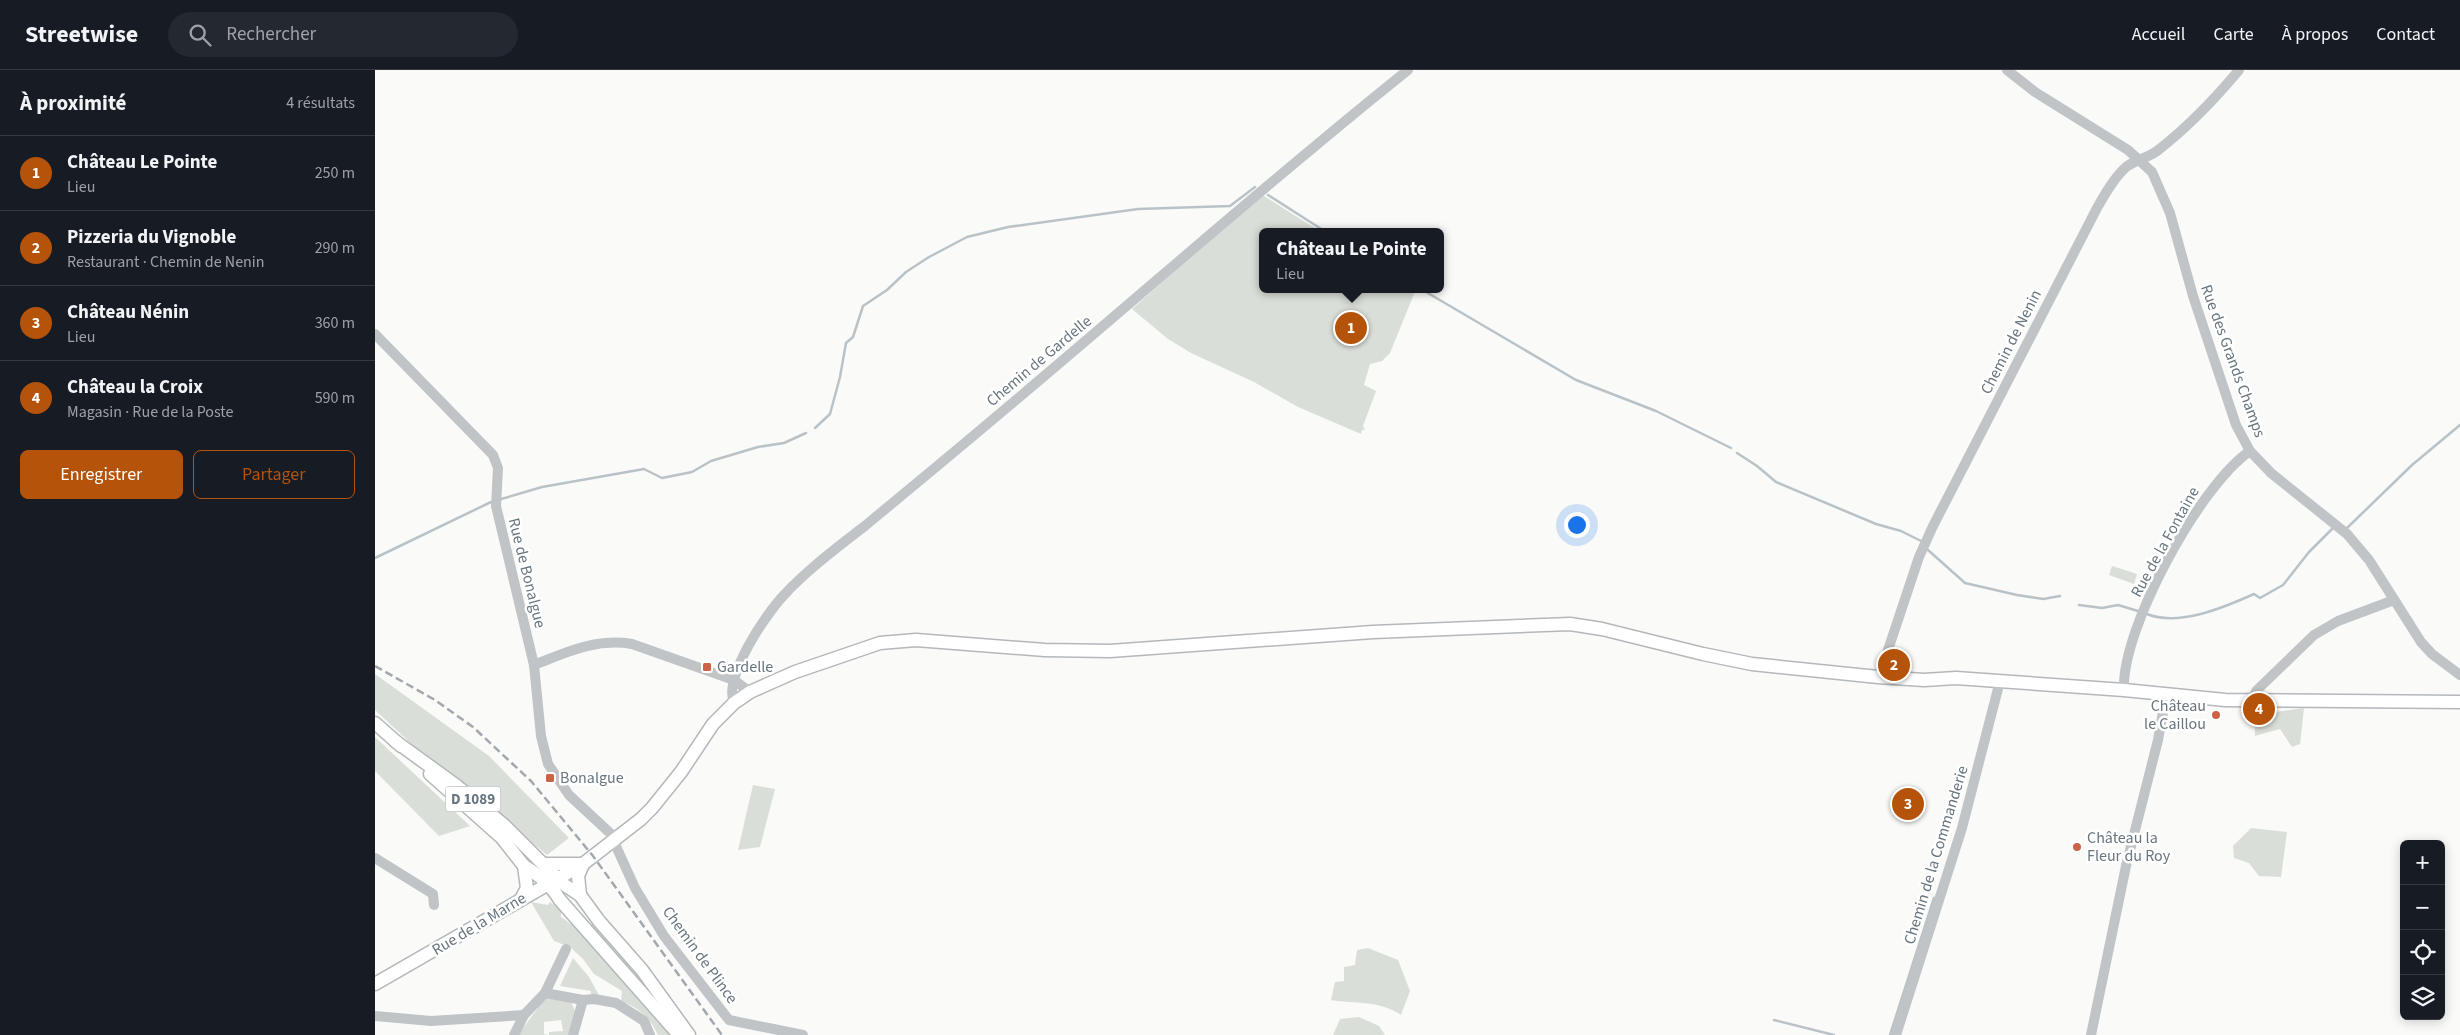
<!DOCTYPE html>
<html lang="fr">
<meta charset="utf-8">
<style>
:root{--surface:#171b24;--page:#242831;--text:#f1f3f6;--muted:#9ea1a6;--line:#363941;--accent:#b45309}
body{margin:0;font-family:"Source Sans 3",sans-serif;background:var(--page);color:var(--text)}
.controls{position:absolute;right:15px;bottom:15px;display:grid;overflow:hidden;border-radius:8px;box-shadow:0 2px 12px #0003}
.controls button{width:45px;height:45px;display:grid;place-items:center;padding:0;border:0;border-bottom:1px solid var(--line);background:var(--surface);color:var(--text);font:25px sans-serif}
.you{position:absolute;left:1201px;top:454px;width:18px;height:18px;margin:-12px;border:4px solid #fff;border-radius:50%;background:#1a73e8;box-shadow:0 0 0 8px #1a73e833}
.badge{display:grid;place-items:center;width:32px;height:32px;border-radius:50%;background:var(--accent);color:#fff;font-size:16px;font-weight:700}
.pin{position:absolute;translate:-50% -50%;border:2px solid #fff;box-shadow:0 1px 5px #0006}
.popup{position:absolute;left:884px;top:158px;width:185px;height:65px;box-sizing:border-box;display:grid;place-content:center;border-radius:8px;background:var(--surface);filter:drop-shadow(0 1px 4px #0005);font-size:16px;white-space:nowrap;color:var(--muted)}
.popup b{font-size:19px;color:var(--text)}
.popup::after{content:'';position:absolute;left:50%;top:100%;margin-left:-10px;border:10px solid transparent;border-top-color:var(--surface)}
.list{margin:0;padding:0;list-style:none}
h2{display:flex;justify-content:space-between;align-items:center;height:65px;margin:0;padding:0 20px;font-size:21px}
h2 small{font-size:16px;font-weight:400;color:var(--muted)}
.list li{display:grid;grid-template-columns:32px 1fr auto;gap:15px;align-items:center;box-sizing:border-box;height:75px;padding:0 20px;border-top:1px solid var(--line)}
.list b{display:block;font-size:19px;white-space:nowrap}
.list p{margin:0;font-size:16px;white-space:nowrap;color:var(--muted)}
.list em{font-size:16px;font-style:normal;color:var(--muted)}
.actions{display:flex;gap:10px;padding:15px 20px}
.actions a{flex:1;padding:11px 0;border:1px solid var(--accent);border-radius:8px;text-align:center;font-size:18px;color:var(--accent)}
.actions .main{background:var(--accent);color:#fff}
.icon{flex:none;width:28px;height:28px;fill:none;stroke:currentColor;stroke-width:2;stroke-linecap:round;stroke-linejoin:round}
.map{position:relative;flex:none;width:2085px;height:965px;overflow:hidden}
header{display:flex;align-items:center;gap:30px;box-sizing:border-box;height:70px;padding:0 25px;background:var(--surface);border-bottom:1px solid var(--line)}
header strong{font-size:24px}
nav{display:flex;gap:28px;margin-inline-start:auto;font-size:18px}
.search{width:350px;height:45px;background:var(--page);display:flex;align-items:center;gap:12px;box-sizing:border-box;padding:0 18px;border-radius:28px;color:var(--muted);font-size:19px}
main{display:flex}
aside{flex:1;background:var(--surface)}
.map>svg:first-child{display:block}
.green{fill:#daded8}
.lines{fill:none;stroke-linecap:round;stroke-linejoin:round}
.stream{stroke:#b9c3c7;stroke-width:2.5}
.major-casing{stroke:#b4b8bb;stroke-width:15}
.minor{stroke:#c0c4c7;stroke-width:10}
.major{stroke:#fff;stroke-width:12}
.rail{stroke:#a2a8ad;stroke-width:2.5;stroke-dasharray:8 4;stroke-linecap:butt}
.poi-dot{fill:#cd6344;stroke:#fff;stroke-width:2}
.labels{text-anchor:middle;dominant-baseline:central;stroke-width:5;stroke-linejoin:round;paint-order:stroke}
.shield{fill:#fff;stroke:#959ea5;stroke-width:1}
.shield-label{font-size:15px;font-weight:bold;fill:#68757f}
.street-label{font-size:16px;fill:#68757f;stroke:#fff}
.poi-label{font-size:16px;fill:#68757f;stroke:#fff;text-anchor:start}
</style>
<header>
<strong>Streetwise</strong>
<div class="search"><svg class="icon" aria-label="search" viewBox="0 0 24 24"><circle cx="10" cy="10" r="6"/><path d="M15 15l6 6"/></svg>Rechercher</div>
<nav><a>Accueil</a><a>Carte</a><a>À propos</a><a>Contact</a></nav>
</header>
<main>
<aside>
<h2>À proximité<small>4 résultats</small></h2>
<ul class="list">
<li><span class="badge">1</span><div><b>Château Le Pointe</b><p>Lieu</p></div><em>250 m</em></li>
<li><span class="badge">2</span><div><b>Pizzeria du Vignoble</b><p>Restaurant · Chemin de Nenin</p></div><em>290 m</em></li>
<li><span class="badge">3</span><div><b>Château Nénin</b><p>Lieu</p></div><em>360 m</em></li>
<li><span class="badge">4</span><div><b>Château la Croix</b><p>Magasin · Rue de la Poste</p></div><em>590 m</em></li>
</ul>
<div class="actions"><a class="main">Enregistrer</a><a>Partager</a></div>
</aside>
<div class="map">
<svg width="2085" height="965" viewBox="0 0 2085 965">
<rect width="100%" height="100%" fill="#fafaf8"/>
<!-- green -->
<g class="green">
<path d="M886 124 946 162H887V219H1041L1015 283 1007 291 995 294 989 315 1001 321 988 356 990 360H987L986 364 923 337 879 312 816 283 793 269 757 239Z"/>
<path d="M1737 496 1762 504 1759 514 1734 505Z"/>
<path d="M0 604 114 686 194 768 172 785 43 680 0 640Z"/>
<path d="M1929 638 1925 674 1917 677 1905 659 1880 666 1879 645Z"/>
<path d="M0 667 95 756 64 766 0 701Z"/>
<path d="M378 715 400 719 385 777 363 780Z"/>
<path d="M1876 758 1912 762 1906 807 1884 806 1874 793 1859 788 1858 776Z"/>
<path d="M156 832 173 835 175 832 186 840V847L196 854 202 853 300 965H283C275 948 264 938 246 931L247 921 219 904 208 889 195 877 179 871Z"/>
<path d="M216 855H218L243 882 262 899 308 965Z"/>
<path d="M993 878 1023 890 1035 921 1026 945C1005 930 980 934 956 930L960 912 969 911V897L980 895 982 880Z"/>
<path d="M198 888 214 907 226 929 215 928 216 921 185 916Z"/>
<path d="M170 928 196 932 201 943 193 965H174V962L188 961 186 950 169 952V964L173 965H143Z"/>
<path d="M984 947 1004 956 1010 965H958L965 949Z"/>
</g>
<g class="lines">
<!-- stream -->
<g class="stream">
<path d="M893 125 951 162"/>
<path d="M1046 219 1201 310 1281 341 1356 378"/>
<path d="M440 358 455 344 465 307 471 273 478 267 488 236 512 220 531 202 554 187 592 167 633 157 763 139 855 136 880 117"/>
<path d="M1362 383 1382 396 1401 412 1501 454 1526 461 1546 471"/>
<path d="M123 430 167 417 269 399 287 408 317 402 336 391 383 377 409 373 431 363"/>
<path d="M1971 459 2037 395 2085 355"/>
<path d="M1553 480 1590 513 1642 525 1668 529 1685 526"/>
<path d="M0 488 116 432"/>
<path d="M1704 535 1727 538 1743 535 1763 541"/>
<path d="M1772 544C1804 557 1850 537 1879 524L1885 528 1908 515 1934 482 1959 457"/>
<path d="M1399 950 1459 965"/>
<path d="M1515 965 1559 828"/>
</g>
<defs>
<g id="major">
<path d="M0 653 26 676"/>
<path d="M20 671 82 716 129 755 188 814 205 825 224 851 267 900 314 965"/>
<path d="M55 704 127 768 149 796 152 818 146 829"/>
<path d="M169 794H205"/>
<path d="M149 796C164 805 175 814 185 830L304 965"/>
<path d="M205 825 203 806 208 794"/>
<path d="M0 914 208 794 266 749 277 738 306 702 338 654 359 633 375 622 420 602 505 573 541 570 670 580 735 581 998 562 1195 554 1227 559 1328 584 1377 594 1503 607 1549 610 1581 608 1749 620 1850 630 2085 632"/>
</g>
</defs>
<!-- major casing -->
<use href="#major" class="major-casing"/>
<!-- minor -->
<g class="minor">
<path d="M1632 0 1660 22 1753 80 1777 102 1795 143 1818 226 1861 355 1875 381 1896 403 1972 464 1994 490 2046 572 2057 584 2085 605"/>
<path d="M0 264 118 385 123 398 121 436 159 595 166 666 173 694 194 725 235 763 260 818 289 866 354 950 428 965"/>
<path d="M159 595C192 582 221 568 257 574L359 610 375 622"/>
<path d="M1504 607 1544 487 1558 456 1722 138C1730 124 1739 108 1751 97 1760 90 1773 88 1782 81 1813 57 1839 30 1864 0"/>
<path d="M1749 620C1746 559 1825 415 1875 381"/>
<path d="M1876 631 1882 620 1939 565 1963 551 2019 530"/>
<path d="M359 633C348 607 391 544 409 525 433 499 463 477 491 455 537 417 583 379 629 340 764 227 895 110 1033 0"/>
<path d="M0 788 58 824 59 835"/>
<path d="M170 923 208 930 219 929 241 933 269 951 275 965"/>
<path d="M0 946 56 951 149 945"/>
<path d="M139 965 149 945 170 923 191 879"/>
<path d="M198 965 208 930"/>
<path d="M1521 965 1587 758 1625 611"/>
<path d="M1716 965 1751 796 1783 670 1791 625"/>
</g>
<!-- major -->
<use href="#major" class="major"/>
<!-- rail -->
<path class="rail" d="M0 596 60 630 98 657 156 711 218 786 347 965"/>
</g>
<!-- markers -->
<g class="poi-dot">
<rect x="327" y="592" width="10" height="10" rx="2.5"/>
<circle cx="1841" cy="645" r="5"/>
<rect x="170" y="703" width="10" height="10" rx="2.5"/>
<circle cx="1702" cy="777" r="5"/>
</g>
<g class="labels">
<!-- shield labels -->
<rect class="shield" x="70.5" y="716.5" width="55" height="25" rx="4"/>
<g class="shield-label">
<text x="98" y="729">D 1089</text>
</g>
<!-- street labels -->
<g class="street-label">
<text transform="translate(1636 272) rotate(-63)">Chemin de Nenin</text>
<text transform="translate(664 291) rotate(-40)">Chemin de Gardelle</text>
<text transform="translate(1858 291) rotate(70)">Rue des Grands Champs</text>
<text transform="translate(1790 472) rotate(-61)">Rue de la Fontaine</text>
<text transform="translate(152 503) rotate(76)">Rue de Bonalgue</text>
<text transform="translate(1561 785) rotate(-73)">Chemin de la Commanderie</text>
<text transform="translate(104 854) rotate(-31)">Rue de la Marne</text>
<text transform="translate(325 885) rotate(54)">Chemin de Plince</text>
</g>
<!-- poi labels -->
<g class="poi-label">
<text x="342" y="597">Gardelle</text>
<text x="1831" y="636" text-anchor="end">Château<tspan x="1831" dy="18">le Caillou</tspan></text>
<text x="185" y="708">Bonalgue</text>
<text x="1712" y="768">Château la<tspan x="1712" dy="18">Fleur du Roy</tspan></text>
</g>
</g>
</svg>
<div class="controls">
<button>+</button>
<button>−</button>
<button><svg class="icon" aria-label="locate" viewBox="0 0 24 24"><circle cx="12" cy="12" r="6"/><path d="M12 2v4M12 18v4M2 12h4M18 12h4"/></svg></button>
<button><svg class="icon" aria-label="layers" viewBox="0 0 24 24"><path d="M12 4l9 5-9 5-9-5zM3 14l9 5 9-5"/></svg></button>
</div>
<div class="you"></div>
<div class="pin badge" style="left:976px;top:258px">1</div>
<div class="popup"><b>Château Le Pointe</b>Lieu</div>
<div class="pin badge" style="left:1519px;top:595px">2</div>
<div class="pin badge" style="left:1533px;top:734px">3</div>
<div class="pin badge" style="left:1884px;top:639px">4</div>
</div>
</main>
